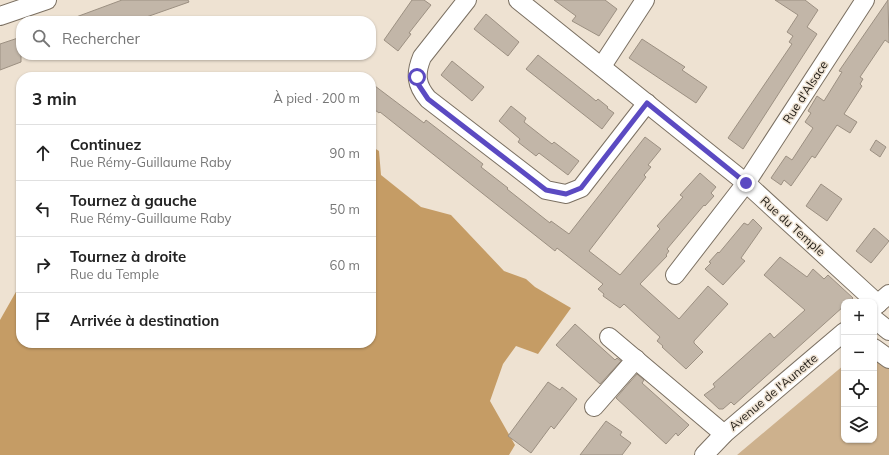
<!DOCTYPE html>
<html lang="fr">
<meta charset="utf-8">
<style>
:root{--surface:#fff;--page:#f2f2f2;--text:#222;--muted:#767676;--line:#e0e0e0}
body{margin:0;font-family:Mulish,sans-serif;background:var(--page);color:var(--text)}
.controls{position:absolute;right:12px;bottom:12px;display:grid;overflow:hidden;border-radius:8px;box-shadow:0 1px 3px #0004}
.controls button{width:36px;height:36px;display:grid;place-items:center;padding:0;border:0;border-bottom:1px solid var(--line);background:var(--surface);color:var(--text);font:20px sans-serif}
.stop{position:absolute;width:12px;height:12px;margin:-9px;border:3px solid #5b4ac2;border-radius:50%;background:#fff}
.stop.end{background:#5b4ac2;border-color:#fff;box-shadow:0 1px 4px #0008}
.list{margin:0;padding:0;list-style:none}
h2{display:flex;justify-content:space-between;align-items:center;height:52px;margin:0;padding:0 16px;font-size:17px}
h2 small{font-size:13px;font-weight:400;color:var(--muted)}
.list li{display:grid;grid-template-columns:26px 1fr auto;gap:12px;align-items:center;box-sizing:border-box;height:56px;padding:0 16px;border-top:1px solid var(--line)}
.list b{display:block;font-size:15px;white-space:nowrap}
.list p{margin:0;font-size:13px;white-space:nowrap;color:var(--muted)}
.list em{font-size:13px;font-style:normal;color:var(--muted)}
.icon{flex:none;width:22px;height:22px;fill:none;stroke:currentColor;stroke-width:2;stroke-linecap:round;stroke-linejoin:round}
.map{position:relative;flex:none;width:889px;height:455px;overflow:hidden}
.search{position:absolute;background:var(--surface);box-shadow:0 1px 3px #0004;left:16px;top:16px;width:360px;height:44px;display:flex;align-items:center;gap:10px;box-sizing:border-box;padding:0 14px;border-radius:16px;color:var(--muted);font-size:15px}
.panel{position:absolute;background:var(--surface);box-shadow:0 1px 3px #0004;left:16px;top:72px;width:360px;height:276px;border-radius:16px}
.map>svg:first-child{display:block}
.green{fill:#cdb18d}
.forest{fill:#c59c65}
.building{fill:#c2b6a8;stroke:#9c9082}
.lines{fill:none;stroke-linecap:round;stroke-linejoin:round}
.minor-casing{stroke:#7b7062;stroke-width:20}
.minor{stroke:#fff;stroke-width:18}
.route{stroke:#5b4ac2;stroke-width:5}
.labels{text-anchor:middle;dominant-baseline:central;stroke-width:3;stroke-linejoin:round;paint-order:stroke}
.street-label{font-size:12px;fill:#1f1b15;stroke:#eee2d2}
</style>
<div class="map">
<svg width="889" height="455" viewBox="0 0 889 455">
<rect width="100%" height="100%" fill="#eee2d2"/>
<!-- green -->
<path class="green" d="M874 352 889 362V455H737L844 365V440H874Z"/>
<!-- forest -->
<path class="forest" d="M371 146 379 151 381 175 421 207 451 215 504 271 526 279 535 287 571 308 538 354 516 346 503 364 490 401 515 445 509 455H0V320L21 283V343H371Z"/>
<!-- building -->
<g class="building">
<path d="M122 0H188L189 2 135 21H68V20Z"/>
<path d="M412 0H424L431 5 409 33 411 34 398 51 384 40Z"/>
<path d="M554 0H605L617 9 599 36 572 21 576 16Z"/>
<path d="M775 0H805L818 10 807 27 817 34 743 149 728 138 792 44 789 42 793 36 787 32 798 15Z"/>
<path d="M888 0 889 43 885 40 860 77 863 79 860 84 862 86 844 114 857 122 850 133 837 125 815 158 812 156 791 186 784 180 781 185 771 178 786 156 792 160 813 128 805 122 811 113 808 111 817 96 824 101 842 72 839 71Z"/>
<path d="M486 14 519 42 508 56 474 29Z"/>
<path d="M21 37V62L0 70V44Z"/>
<path d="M642 39 685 67 682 70 707 87 696 103 629 58Z"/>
<path d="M538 55 590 96 596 101 598 99 608 107 607 108 614 113 602 129 526 69Z"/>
<path d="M452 61 484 87 472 101 441 75Z"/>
<path d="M371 83 424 123 426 120 483 164 481 167 508 188 507 189 550 223 551 221 569 234 645 137 661 149 648 165 651 167 644 175 646 177 589 251 620 275 660 229 657 226 683 197 680 195 700 173 716 187 711 193 714 196 705 206 704 205 667 249 669 251 666 255 667 256 640 284 679 319 708 286 728 304 694 341V343L703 352 686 369 662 347 663 346 657 341 660 337 624 304 620 308 603 296 604 294 598 289 603 284 557 248 555 251 380 112 379 113 371 107Z"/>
<path d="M511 106 526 118 524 122 552 144 554 142 579 161 568 175 539 153 536 156 518 142 520 139 499 121Z"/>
<path d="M876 140 886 147 880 157 870 150Z"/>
<path d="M821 184 842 199 827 221 806 206Z"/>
<path d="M753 219 762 228 741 258 745 261 723 285 705 269 711 263 709 262 718 252 719 253 744 223 748 225Z"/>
<path d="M874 228 889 241 871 263 856 251Z"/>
<path d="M780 257 807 277 813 269 824 279 828 275 853 298 849 302H844V306L734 405 731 402 723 409H719L704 395 715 387 713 384 770 333 774 338 805 310 764 275Z"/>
<path d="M575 324 615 360 617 358 621 361 600 384 556 345Z"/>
<path d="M637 374 644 380 642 383 689 425 678 436 676 433 666 444 616 398Z"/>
<path d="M548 382 560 390 562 387 577 399 554 429 551 426 531 453 508 436Z"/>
<path d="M606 421 622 432 620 435 631 443 622 455H580Z"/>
</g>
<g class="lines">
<defs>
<g id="minor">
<path d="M467 0 422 57C415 74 416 85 428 99L546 190 566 194 581 188 647 103"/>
<path d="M518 0 746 183 878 304"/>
<path d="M0 16 47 0"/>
<path d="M602 66 645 0"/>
<path d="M675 275 746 183 865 0"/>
<path d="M874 307 889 294"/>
<path d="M874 319 889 331"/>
<path d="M609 337 724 434"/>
<path d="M874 348 889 359"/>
<path d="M594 407 636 359"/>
<path d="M704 455 724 434 844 332"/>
</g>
</defs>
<!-- minor casing -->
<use href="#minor" class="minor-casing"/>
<!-- minor -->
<use href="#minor" class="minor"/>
</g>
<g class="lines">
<!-- route -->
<path class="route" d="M417 77 418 84 428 99 546 190 566 194 581 188 647 103 746 183"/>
</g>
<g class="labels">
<!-- street labels -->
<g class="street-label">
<text transform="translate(805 92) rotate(-57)">Rue d'Alsace</text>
<text transform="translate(793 226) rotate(42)">Rue du Temple</text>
<text transform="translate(773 392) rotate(-40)">Avenue de l'Aunette</text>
</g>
</g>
</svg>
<div class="controls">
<button>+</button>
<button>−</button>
<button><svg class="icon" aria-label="locate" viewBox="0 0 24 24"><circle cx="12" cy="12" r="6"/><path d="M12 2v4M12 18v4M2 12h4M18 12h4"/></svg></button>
<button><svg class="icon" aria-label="layers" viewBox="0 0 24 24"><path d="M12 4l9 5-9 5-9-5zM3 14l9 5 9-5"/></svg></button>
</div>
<div class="stop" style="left:417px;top:77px"></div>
<div class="stop end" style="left:746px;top:183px"></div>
<div class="search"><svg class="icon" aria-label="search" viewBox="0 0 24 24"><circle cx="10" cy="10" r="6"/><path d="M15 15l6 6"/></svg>Rechercher</div>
<section class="panel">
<h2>3 min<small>À pied · 200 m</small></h2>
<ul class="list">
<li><svg class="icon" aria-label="ahead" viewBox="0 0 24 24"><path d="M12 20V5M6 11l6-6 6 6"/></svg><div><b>Continuez</b><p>Rue Rémy-Guillaume Raby</p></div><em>90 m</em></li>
<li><svg class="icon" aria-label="left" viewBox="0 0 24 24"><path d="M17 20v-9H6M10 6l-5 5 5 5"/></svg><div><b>Tournez à gauche</b><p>Rue Rémy-Guillaume Raby</p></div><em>50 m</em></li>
<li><svg class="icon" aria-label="right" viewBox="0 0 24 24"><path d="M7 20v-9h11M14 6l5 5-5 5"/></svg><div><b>Tournez à droite</b><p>Rue du Temple</p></div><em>60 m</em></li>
<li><svg class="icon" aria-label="arrive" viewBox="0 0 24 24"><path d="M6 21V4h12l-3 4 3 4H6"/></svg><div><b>Arrivée à destination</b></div></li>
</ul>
</section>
</div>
